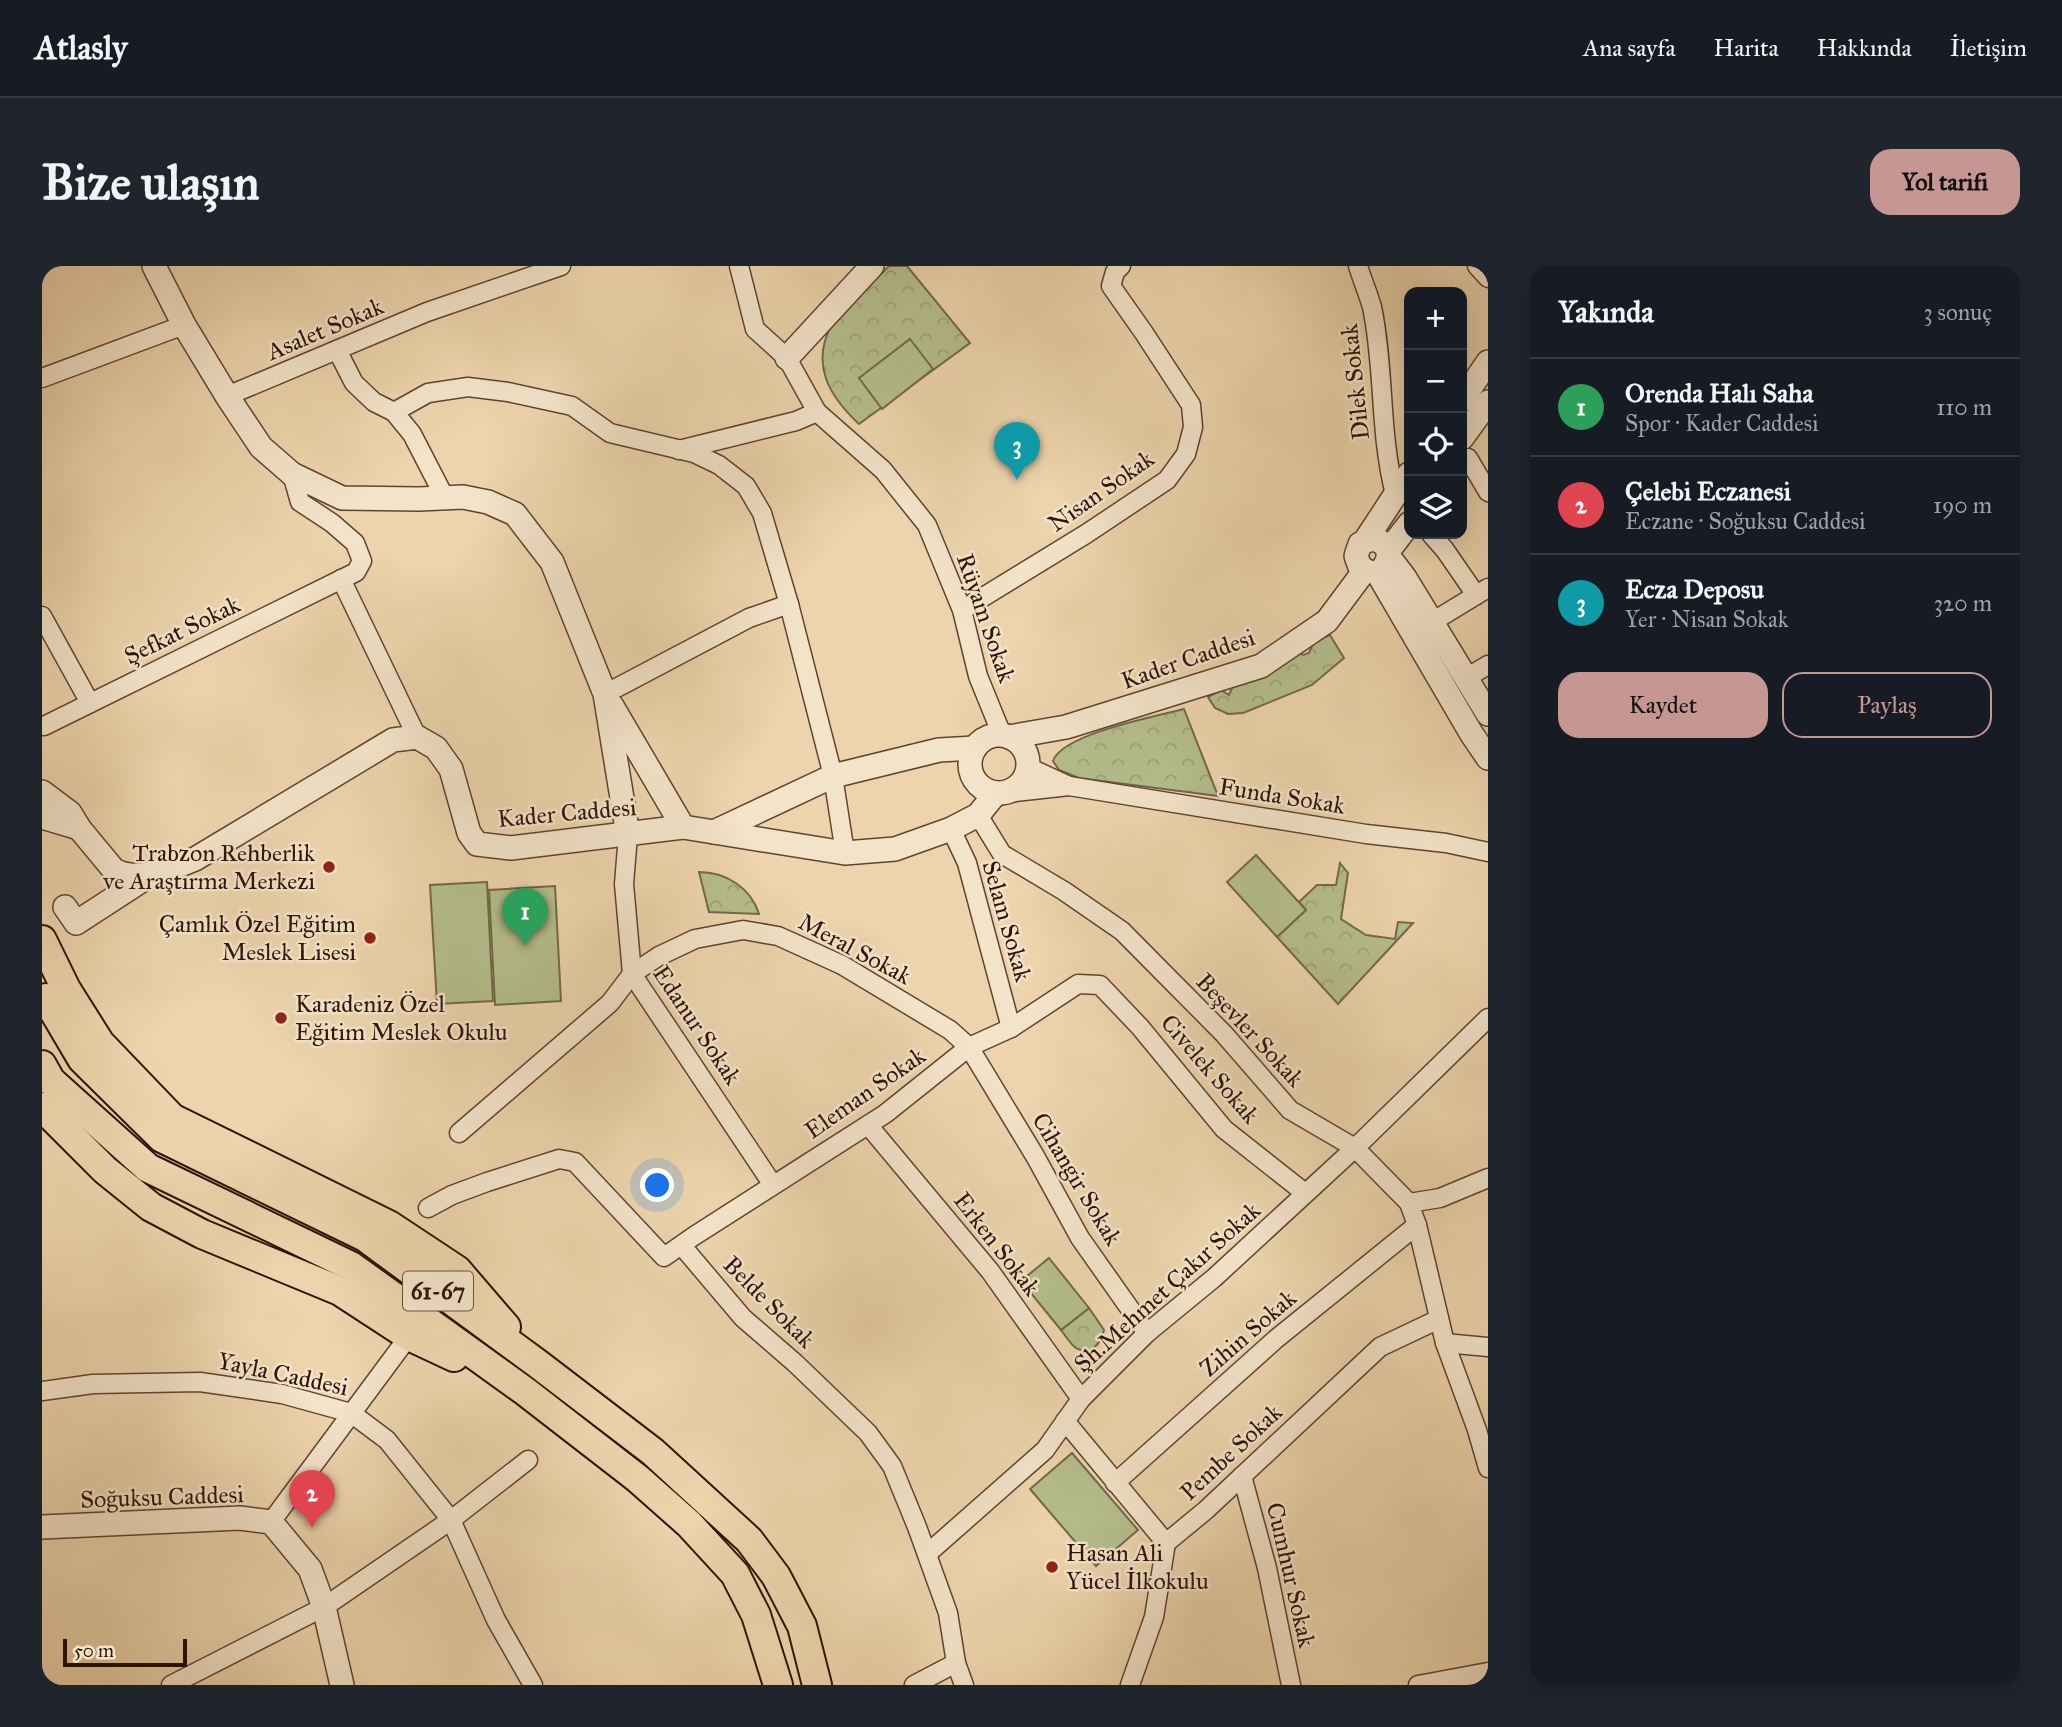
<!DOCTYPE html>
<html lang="tr">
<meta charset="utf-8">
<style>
:root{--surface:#171b24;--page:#20242c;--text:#f1f3f6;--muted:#9ea1a6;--line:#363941;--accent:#c59692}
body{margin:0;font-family:"IM FELL Great Primer",serif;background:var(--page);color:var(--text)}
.controls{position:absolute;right:21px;top:21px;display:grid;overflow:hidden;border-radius:14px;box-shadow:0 7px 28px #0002}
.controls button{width:63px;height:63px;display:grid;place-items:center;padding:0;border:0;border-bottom:2px solid var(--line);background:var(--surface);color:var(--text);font:35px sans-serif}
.scale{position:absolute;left:21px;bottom:18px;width:124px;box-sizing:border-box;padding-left:7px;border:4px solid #301308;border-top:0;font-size:19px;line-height:24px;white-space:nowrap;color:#301308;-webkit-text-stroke:5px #f3e3c9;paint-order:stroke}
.you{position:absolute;left:616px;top:920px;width:24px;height:24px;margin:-18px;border:5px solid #fff;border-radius:50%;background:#1a73e8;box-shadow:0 0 0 10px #1a73e833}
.badge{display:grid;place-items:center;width:46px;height:46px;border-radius:50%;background:var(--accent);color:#fff;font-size:23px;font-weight:700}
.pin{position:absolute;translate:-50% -58px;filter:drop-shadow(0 2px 4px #0008)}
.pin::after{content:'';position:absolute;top:37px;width:24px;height:21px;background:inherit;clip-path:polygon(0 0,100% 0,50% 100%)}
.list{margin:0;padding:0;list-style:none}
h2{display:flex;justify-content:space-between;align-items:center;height:91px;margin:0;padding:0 28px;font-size:30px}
h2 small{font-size:23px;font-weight:400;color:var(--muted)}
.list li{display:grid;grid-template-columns:46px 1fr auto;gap:21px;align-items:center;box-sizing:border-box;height:98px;padding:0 28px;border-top:2px solid var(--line)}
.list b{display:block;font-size:26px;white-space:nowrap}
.list p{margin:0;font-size:23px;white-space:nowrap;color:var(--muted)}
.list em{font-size:23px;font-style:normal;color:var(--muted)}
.actions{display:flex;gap:14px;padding:21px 28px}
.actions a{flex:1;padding:16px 0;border:2px solid var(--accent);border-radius:21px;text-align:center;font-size:24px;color:var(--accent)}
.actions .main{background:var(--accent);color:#111}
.icon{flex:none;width:38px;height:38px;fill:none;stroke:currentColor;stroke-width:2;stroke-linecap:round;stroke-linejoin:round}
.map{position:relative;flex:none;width:1446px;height:1419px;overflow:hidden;border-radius:21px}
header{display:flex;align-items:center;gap:42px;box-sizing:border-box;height:98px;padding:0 35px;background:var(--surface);border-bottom:2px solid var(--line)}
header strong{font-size:33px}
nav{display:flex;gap:38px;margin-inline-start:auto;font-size:24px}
.intro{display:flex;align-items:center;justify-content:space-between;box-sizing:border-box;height:168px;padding:0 42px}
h1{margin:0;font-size:49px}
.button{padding:18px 32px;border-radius:21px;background:var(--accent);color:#111;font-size:24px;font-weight:700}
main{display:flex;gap:42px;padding:0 42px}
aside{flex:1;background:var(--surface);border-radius:21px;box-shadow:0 7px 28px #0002}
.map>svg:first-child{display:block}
.park{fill:url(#park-crowns);stroke:#72684a;stroke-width:2}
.garden{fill:#b4bd8c;stroke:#72684a;stroke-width:2}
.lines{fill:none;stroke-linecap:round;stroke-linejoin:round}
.minor-casing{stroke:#5f4331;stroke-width:21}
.tertiary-casing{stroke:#5f4331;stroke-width:26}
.primary-casing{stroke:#301308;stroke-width:32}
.minor{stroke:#f3e3c9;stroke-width:18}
.tertiary{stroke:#f3e3c9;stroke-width:23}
.primary{stroke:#edd4ac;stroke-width:28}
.poi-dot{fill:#8f2418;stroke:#f3e3c9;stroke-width:2.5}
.labels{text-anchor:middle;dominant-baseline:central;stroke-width:5;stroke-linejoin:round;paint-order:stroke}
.shield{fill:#f3e3c9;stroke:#6a5142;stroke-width:2}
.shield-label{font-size:23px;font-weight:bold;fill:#301308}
.street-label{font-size:24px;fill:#301308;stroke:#f3e3c9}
.poi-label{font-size:24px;fill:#301308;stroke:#f3e3c9;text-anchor:end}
</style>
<header>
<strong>Atlasly</strong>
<nav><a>Ana sayfa</a><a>Harita</a><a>Hakkında</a><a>İletişim</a></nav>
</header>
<div class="intro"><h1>Bize ulaşın</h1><a class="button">Yol tarifi</a></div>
<main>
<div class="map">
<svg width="1446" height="1419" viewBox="0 0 1446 1419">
<defs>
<pattern id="park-crowns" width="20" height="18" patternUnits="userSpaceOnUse" patternTransform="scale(1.75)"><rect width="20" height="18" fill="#b4bd8c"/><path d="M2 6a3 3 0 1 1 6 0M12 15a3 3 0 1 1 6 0" fill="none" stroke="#9ba277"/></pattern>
</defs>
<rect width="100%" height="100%" fill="#edd4ac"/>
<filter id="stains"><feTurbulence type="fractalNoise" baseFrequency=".00286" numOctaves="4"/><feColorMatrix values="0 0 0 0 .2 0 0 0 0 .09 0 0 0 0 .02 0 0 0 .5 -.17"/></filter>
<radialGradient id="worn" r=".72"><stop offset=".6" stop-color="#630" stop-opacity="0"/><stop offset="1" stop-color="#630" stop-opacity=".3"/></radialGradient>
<!-- park -->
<g class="park">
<path d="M847 0H865L928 77 817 158C787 130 768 98 790 58 797 44 835 13 847 0Z"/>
<path d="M1288 369 1302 392 1270 419 1201 447 1186 448 1173 442 1166 431 1179 424 1187 429 1192 417 1256 386 1261 389 1267 387 1272 375Z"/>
<path d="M1142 443 1176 530 1037 512 1017 504 1011 495C1020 468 1115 450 1142 443Z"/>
<path d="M1298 597 1306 607 1299 653 1324 669 1353 673 1356 656 1371 657 1296 738 1235 671 1264 644 1257 636 1275 619H1294Z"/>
<path d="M657 606C684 606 709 622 717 648L667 646Z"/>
<path d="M1047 1042 1062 1064C1059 1077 1049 1091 1034 1082 1028 1078 1023 1069 1019 1064Z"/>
</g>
<!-- garden -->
<g class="garden">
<path d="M868 73 891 103 840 143 817 112Z"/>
<path d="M1214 589 1264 644 1235 671 1185 616Z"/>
<path d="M445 616 451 735 395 738 388 619Z"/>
<path d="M513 620 519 735 453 739 447 624Z"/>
<path d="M1007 992 1047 1042 1019 1064 979 1015Z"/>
<path d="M1030 1187 1096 1264 1054 1300 988 1223Z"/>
</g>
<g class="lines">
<defs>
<g id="minor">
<path d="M697 0 713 63 745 92 775 146 841 204 885 259 920 344 936 410 960 469"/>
<path d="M1316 0C1320 13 1326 27 1330 41 1343 103 1337 167 1353 228"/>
<path d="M1435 0 1446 12"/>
<path d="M295 84 312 117 332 136 352 146 370 168 403 232"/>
<path d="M0 112 142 59"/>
<path d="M185 130 385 46 519 0"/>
<path d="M352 146 386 127 426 121 466 126 530 140 568 167 652 187 677 199 704 220 720 247 747 338 791 510 803 587"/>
<path d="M637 184 754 155 775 146"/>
<path d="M1426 192 1446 226"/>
<path d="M1389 268 1403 284 1434 329"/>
<path d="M299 313 375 471"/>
<path d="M920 344 1044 268 1125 214 1144 188 1151 161 1149 139 1102 67 1069 20 1073 6 1079 0"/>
<path d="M0 350 48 437"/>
<path d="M1390 356 1446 322"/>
<path d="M1424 412 1446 399"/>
<path d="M563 428 707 352 747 338"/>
<path d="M2 460 314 306 320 295 313 277 290 257 258 236 250 208"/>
<path d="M986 501 1027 520"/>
<path d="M964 527 1027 520 1324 568 1404 577 1446 586"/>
<path d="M936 549 960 588 1022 625 1080 665 1182 768 1248 844 1313 882 1367 937 1375 959 1403 1077 1435 1164 1446 1202"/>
<path d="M909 563 925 597 969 762"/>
<path d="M586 569 582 618 590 708 731 919"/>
<path d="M826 859 948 1005 1039 1133"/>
<path d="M417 867 568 737 590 708 617 690 653 673 701 664 736 670 800 699 908 764 927 781 993 890 1038 972 1105 1067"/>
<path d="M1367 937 1398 932 1446 912"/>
<path d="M386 942 410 929 445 916 517 893 533 896 622 991 652 970 843 848 927 781 969 762 1036 718 1058 719 1098 761 1182 863 1263 927"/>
<path d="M640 980 701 1052 753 1097 826 1167 850 1200 875 1261 906 1347 914 1397 922 1419"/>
<path d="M1403 1077 1446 1081"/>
<path d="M0 1125 51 1118 158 1116 240 1128 309 1147 345 1174 409 1254 454 1354 491 1419"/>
<path d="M1023 1155 1124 1277"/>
<path d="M1200 1210 1225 1302 1249 1419"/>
<path d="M1073 1217 1234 1073 1375 959"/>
<path d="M229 1256 367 1070"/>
<path d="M885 1288 1003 1184 1039 1133 1105 1067 1172 1012 1313 882 1446 752"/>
<path d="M129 1419 282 1341 409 1254 486 1194"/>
<path d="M872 1419 914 1397"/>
<path d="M1088 1419 1112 1351 1124 1277 1164 1244 1338 1081 1397 1053"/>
<path d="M1376 1419 1446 1406"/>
</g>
<g id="tertiary">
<path d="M112 0 142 59 185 130 219 181 250 208 300 232 377 233 421 231 446 236 473 248 510 296 563 428 586 569"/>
<path d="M745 92 830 0"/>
<path d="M1420 134 1446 96"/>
<path d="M1420 172 1446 136"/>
<path d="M1323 275 1367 208"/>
<path d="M1347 284 1367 258"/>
<path d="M1347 291 1363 312 1446 448"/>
<path d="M1323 304 1318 301 1314 290 1318 278 1329 273C1346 275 1351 289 1341 302"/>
<path d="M1335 306 1429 467 1446 492"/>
<path d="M570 440 641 561"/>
<circle cx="957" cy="498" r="29"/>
<path d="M967 471 1024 461 1219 400 1285 355 1323 304"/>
<path d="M0 526 28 547 37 562 71 603C92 618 132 602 153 593L351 474 375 471 394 482 409 503 427 567 435 578 469 582 641 561 803 587 853 583 909 563 936 549 954 527"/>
<path d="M0 551 37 562"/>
<path d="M672 566 791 510 897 484 933 482"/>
<path d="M23 641 34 657 111 607"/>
<path d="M0 1261 198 1252 229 1256 268 1303 282 1341 300 1419"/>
</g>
<g id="primary">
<path d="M0 674 24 723 58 777 130 852 347 959 415 1004 464 1061"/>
<path d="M4 732 40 793 120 872 323 971 496 1098 611 1186 707 1274 734 1310 760 1360 775 1419"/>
<path d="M0 799 9 815 106 902 309 1000 484 1126 595 1212 647 1258 693 1308 714 1349 736 1419"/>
<path d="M0 841 63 904 109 941 160 968 298 1025 367 1070 412 1091"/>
</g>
</defs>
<!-- minor casing -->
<use href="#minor" class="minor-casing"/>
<!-- tertiary casing -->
<use href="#tertiary" class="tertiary-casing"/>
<!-- primary casing -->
<use href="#primary" class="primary-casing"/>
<!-- minor -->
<use href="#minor" class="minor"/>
<!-- tertiary -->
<use href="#tertiary" class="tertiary"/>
<!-- primary -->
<use href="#primary" class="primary"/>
</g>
<!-- markers -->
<g class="poi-dot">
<circle cx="287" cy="601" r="7"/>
<circle cx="328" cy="672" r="7"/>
<circle cx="239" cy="752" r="7"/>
<circle cx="1010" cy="1301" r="7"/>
</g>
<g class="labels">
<!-- shield labels -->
<rect class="shield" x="361" y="1005.5" width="70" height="39" rx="5"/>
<g class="shield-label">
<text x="396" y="1025">61-67</text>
</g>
<!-- street labels -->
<g class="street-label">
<text transform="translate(283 63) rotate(-23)">Asalet Sokak</text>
<text transform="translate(1313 116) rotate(-96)">Dilek Sokak</text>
<text transform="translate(1059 225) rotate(-35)">Nisan Sokak</text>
<text transform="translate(944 352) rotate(71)">Rüyam Sokak</text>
<text transform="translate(140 364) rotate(-26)">Şefkat Sokak</text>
<text transform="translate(1146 393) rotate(-19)">Kader Caddesi</text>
<text transform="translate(1240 530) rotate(9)">Funda Sokak</text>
<text transform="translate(525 547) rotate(-5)">Kader Caddesi</text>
<text transform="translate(965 655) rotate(74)">Selam Sokak</text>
<text transform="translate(813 683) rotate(28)">Meral Sokak</text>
<text transform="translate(655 759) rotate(56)">Edanur Sokak</text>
<text transform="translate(1208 764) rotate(47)">Beşevler Sokak</text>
<text transform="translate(1168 803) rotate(49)">Civelek Sokak</text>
<text transform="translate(823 827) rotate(-35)">Eleman Sokak</text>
<text transform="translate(1035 913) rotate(59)">Cihangir Sokak</text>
<text transform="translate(955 978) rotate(52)">Erken Sokak</text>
<text transform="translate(1125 1021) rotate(-42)">Şh.Mehmet Çakır Sokak</text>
<text transform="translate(727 1036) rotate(45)">Belde Sokak</text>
<text transform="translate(1206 1067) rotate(-41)">Zihin Sokak</text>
<text transform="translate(241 1108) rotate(12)">Yayla Caddesi</text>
<text transform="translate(1189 1186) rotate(-43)">Pembe Sokak</text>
<text transform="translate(120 1231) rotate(-2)">Soğuksu Caddesi</text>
<text transform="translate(1249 1309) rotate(77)">Cumhur Sokak</text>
</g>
<!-- poi labels -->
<g class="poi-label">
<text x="273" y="587">Trabzon Rehberlik<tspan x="273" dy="28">ve Araştırma Merkezi</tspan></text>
<text x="314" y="658">Çamlık Özel Eğitim<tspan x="314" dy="28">Meslek Lisesi</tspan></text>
<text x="253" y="738" text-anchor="start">Karadeniz Özel<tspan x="253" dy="28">Eğitim Meslek Okulu</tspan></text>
<text x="1024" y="1287" text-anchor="start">Hasan Ali<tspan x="1024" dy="28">Yücel İlkokulu</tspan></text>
</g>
</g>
<rect width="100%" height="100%" filter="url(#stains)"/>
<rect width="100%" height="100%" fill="url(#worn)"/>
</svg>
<div class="controls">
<button>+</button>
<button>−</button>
<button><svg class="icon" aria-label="locate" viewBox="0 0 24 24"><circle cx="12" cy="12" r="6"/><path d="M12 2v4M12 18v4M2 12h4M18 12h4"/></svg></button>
<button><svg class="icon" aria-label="layers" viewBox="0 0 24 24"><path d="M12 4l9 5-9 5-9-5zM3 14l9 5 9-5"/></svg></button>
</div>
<div class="scale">50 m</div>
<div class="you"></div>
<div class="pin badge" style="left:483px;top:680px;background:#2e9e5b">1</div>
<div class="pin badge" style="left:270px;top:1262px;background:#e0444e">2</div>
<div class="pin badge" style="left:975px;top:214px;background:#0f9aa8">3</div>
</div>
<aside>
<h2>Yakında<small>3 sonuç</small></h2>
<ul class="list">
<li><span class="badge" style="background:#2e9e5b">1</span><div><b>Orenda Halı Saha</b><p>Spor · Kader Caddesi</p></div><em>110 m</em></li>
<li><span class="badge" style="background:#e0444e">2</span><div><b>Çelebi Eczanesi</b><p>Eczane · Soğuksu Caddesi</p></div><em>190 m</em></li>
<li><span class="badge" style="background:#0f9aa8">3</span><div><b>Ecza Deposu</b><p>Yer · Nisan Sokak</p></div><em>320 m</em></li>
</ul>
<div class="actions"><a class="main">Kaydet</a><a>Paylaş</a></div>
</aside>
</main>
